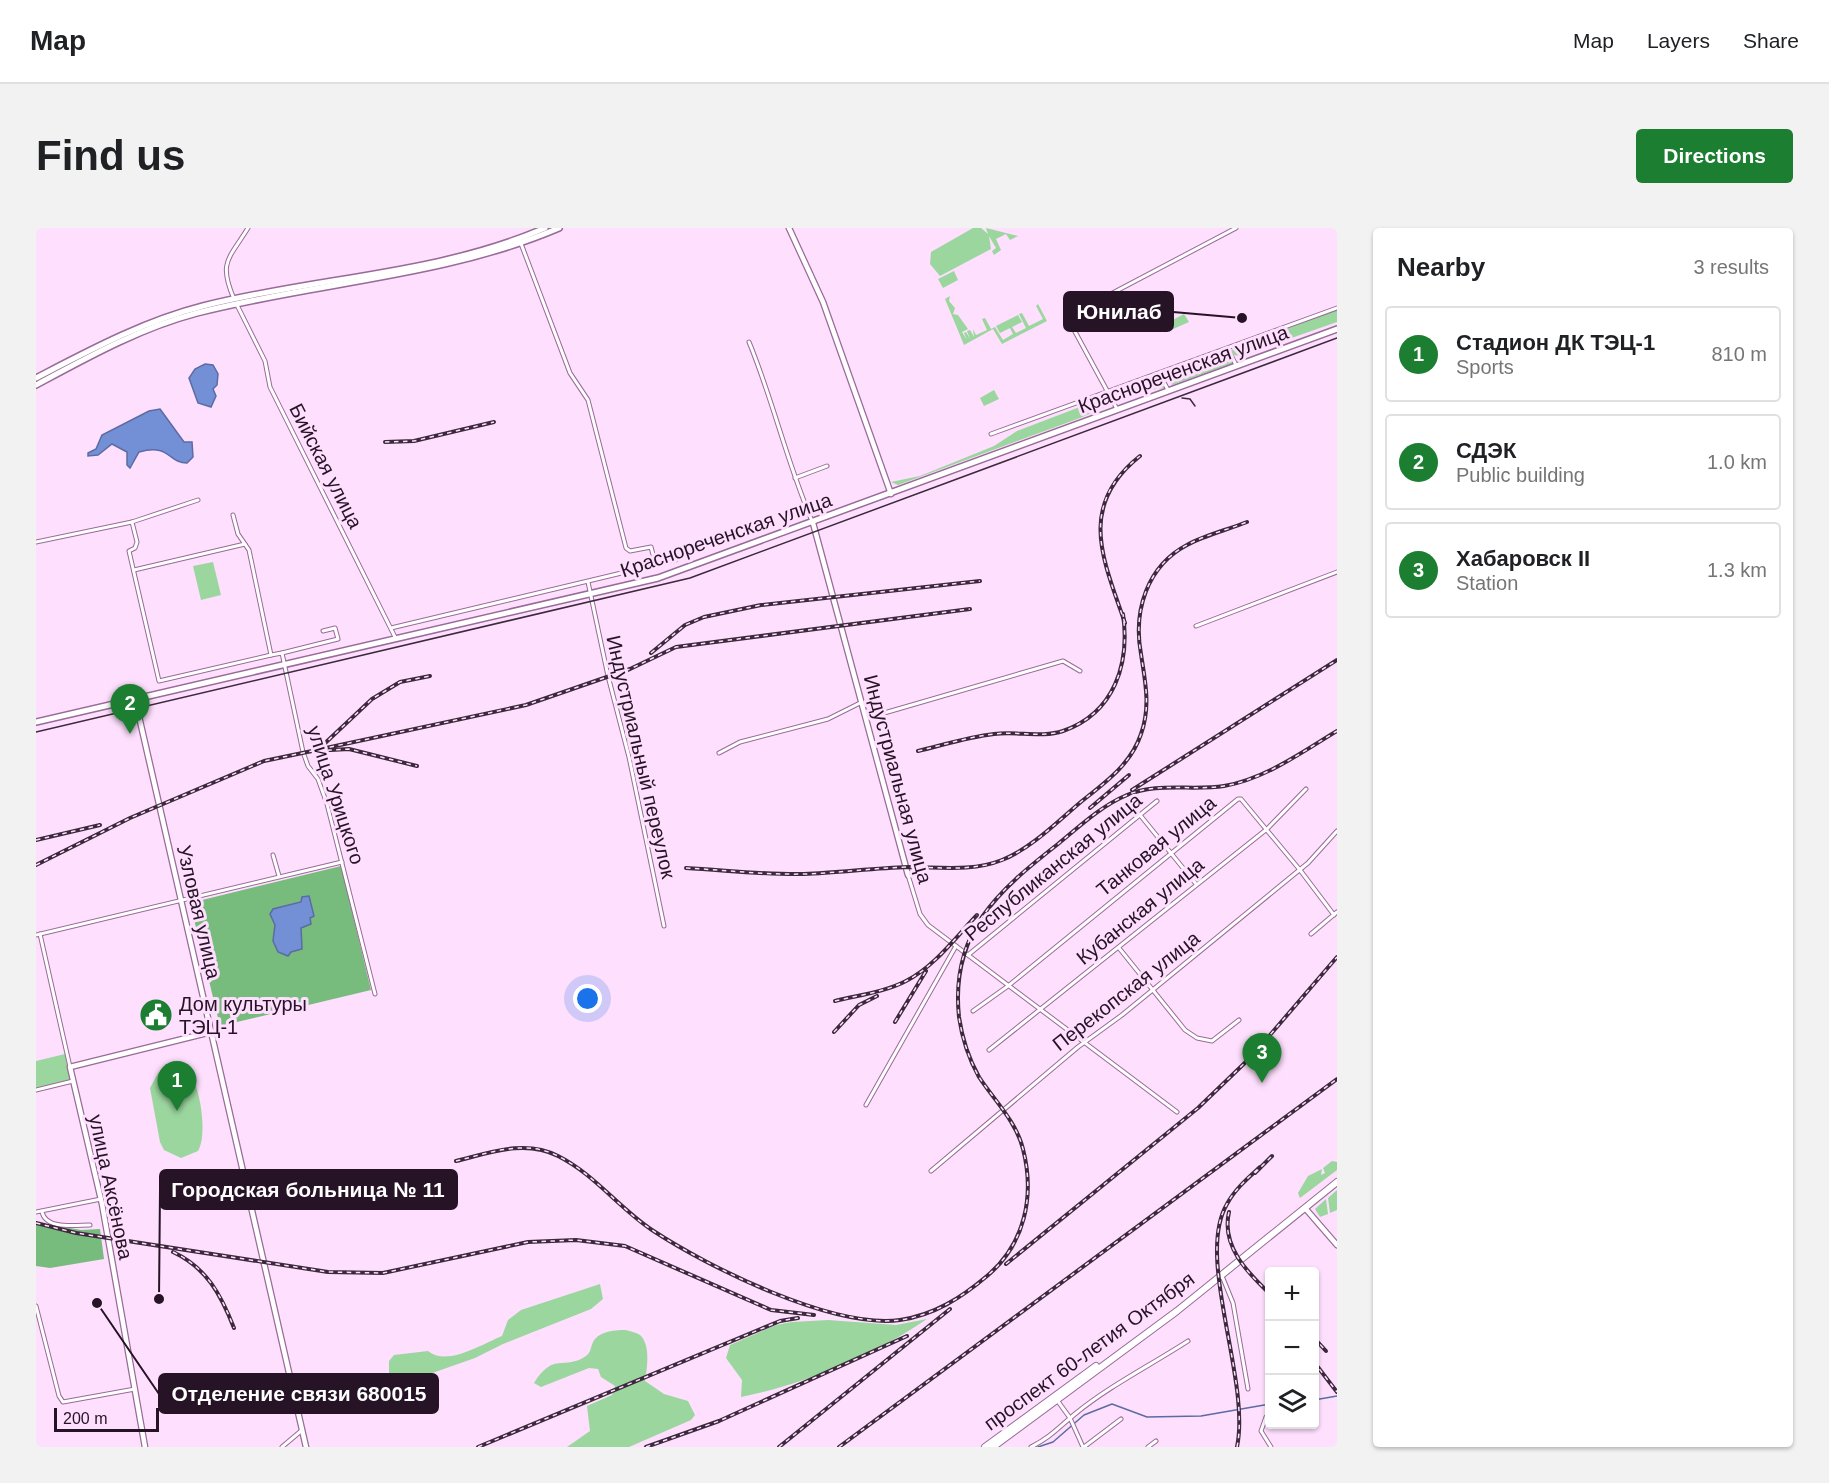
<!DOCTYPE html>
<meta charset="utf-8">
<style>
:root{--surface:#fff;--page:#f2f2f2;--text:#202124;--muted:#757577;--line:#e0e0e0;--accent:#1c7e31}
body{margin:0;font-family:Arial,sans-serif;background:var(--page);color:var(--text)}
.controls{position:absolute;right:18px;bottom:18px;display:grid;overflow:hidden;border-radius:6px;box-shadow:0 2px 4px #0004}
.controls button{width:54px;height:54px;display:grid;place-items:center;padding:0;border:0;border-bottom:2px solid var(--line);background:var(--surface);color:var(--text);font:30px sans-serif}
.scale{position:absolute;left:18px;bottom:15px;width:105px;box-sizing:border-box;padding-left:6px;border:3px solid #261426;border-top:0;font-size:16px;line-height:21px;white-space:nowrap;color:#261426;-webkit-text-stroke:4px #fedffd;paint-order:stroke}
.you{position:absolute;left:552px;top:771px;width:21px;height:21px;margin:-15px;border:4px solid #fff;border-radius:50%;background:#1a73e8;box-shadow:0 0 0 9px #1a73e833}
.badge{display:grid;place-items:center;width:39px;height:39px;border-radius:50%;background:var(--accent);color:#fff;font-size:20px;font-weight:700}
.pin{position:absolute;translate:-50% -50px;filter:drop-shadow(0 2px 3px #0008)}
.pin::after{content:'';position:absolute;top:32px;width:21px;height:18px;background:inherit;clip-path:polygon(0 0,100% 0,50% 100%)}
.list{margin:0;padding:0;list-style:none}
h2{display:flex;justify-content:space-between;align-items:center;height:78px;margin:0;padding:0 24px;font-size:26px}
h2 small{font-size:20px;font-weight:400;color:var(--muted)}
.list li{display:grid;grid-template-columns:39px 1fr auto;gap:18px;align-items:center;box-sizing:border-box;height:96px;margin:0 12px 12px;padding:0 12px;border:2px solid var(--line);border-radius:6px}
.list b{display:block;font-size:22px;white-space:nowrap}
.list p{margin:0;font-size:20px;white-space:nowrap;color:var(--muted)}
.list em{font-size:20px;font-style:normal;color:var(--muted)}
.icon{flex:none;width:33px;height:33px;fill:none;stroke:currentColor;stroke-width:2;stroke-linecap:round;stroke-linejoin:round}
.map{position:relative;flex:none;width:1301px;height:1219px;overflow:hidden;border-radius:6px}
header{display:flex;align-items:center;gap:36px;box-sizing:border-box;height:84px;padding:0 30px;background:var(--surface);border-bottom:2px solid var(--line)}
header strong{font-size:28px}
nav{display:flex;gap:33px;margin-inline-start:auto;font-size:21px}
.intro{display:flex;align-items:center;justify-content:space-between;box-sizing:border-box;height:144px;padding:0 36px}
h1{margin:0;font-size:42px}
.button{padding:15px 27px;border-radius:6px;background:var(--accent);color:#fff;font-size:21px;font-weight:700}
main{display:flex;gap:36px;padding:0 36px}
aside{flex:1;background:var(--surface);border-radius:6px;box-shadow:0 2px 4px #0004}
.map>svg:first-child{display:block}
.green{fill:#9bd69f}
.forest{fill:#77bb7d}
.water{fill:#7390d7;stroke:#5c6ba2;stroke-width:1.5}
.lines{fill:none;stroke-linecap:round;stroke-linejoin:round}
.stream{stroke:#5c6ba2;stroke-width:1.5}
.street-casing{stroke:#986b98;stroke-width:5}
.secondary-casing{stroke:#986b98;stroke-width:7}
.primary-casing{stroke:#986b98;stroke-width:8}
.highway-casing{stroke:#986b98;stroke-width:8}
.street{stroke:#fff;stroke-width:3}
.secondary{stroke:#fff;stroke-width:4.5}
.primary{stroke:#fff;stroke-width:5}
.highway{stroke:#fff;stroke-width:6}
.tram{stroke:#3c293c;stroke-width:1.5}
.rail-casing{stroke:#3c293c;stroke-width:4}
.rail{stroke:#fedffd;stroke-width:1.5;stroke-dasharray:4.5;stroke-linecap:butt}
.labels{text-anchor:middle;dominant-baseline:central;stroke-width:6;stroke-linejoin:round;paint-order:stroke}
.street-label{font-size:20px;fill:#261426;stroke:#fedffd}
.poi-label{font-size:20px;fill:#261426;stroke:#fedffd;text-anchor:start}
.leader{fill:none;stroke:#261426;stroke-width:2}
.callout-dot{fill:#261426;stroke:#fedffd;stroke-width:2}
.callout{fill:#261426;stroke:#261426;stroke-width:2}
.callout-label{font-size:21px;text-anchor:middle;font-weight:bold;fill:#fff}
</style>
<header>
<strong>Map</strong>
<nav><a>Map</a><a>Layers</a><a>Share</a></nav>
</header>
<div class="intro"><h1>Find us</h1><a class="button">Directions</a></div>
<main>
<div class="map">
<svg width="1301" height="1219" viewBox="0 0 1301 1219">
<rect width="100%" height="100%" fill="#fedffd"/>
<!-- green -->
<g class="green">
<path d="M937 0H945L952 6 950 0 982 8 974 12 970 6 960 11 965 22 958 27 956 23 960 20 953 8 955 21 904 48 894 36 895 24Z"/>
<path d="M918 43 922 52 907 60 902 51Z"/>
<path d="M914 68 913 73 919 80 917 86 922 87 932 101 926 104 931 112 928 105 930 104 934 111 931 103 934 102 938 109 937 101 940 107 951 102 946 91 949 90 955 101 959 99 967 112 977 106 974 100 964 105 960 98 982 87 986 94 976 99 980 105 990 100 983 86 986 85 993 98 1007 91 1000 78 1002 76 1011 93 966 116 957 101 928 117 909 71Z"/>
<path d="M1301 82V94L1204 128 1198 127 1195 122Z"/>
<path d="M1148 86 1153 94 1135 102 1131 95Z"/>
<path d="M1189 122 1197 135 1136 157 1127 145Z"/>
<path d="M1122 146 1128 160 1107 163 1108 152Z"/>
<path d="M958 162 963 171 948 178 944 170Z"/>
<path d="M1070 169 1073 172 1071 178 1044 190 862 257 855 254 884 248 958 218 981 203Z"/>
<path d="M177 334 185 367 165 372 157 338Z"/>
<path d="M29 826 34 852 0 860V833Z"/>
<path d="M136 839C145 841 153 843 157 851 165 867 171 908 162 923L145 930 128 922 124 914 114 860 122 845Z"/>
<path d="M1296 933 1301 934V942L1264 970 1262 965 1272 948 1286 941 1285 947 1289 945 1287 940Z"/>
<path d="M1301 962V982L1294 985 1292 970Z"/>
<path d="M1290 971 1292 986 1284 989 1279 981Z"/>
<path d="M564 1056 567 1071 555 1081 467 1116 439 1130 365 1156H358L353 1149V1133L358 1127 392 1123C411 1139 446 1116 466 1108L472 1092 485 1082Z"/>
<path d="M891 1091C837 1128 769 1156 705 1169L706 1152 690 1130 694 1117 740 1097 756 1094 792 1092 860 1097Z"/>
<path d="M590 1102C594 1103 601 1105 604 1107 615 1117 611 1141 609 1153L628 1166 652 1173 659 1187 655 1192 593 1219H531L554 1203 551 1178 576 1167 579 1158 565 1149 562 1141 553 1140 505 1159 498 1155C518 1123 528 1143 550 1128 556 1124 554 1117 559 1111 566 1103 579 1102 590 1102Z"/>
</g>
<!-- forest -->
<g class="forest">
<path d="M305 638 335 762 184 798 154 675Z"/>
<path d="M0 994 45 1002 64 1001 68 1031 14 1040 0 1038Z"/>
</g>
<!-- water -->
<g class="water">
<path d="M169 136 177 137 182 146 181 157 177 161 180 168 175 179 162 175 153 150 159 141Z"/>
<path d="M124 181 148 214H156L157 229 151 235C132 235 134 215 103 224L94 240 91 237V224L76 216 62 227 52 228V225L60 221 66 207 113 183Z"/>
<path d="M273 668 278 688 274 690 275 696 265 700 266 721 255 724 252 728 242 724 237 713 239 697 234 686 237 681 265 674 266 669Z"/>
</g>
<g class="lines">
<!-- stream -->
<g class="stream">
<path d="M1278 1172 1301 1168"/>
<path d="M1002 1219 1017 1214 1048 1187 1076 1176 1111 1189 1165 1188 1234 1176"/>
</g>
<defs>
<g id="street">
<path d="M484 13 534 145 552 172 590 320 594 323 615 319 620 338"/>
<path d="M198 71C182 34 193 31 212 0"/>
<path d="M201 77 229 133 234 159 360 411"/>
<path d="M713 114C737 172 751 235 776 293"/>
<path d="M1192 121 1200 137"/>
<path d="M1123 145 1132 162"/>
<path d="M1081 181 1031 89 1200 0"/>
<path d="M955 206 1301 80"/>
<path d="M759 250 791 238"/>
<path d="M197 287 202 306 213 322 235 427 246 425 267 524 272 538 282 551 291 576 339 766"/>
<path d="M96 294 101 314 99 320 93 323 123 453 235 427"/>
<path d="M0 314 96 294 162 272"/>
<path d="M98 342 209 316"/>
<path d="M552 354 572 448 593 529 628 698"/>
<path d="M1160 398 1301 344"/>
<path d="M355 400 640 332"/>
<path d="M246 425 302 411 299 400 287 403"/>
<path d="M831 490 1027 433 1044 443"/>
<path d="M683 525 704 514 792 491 826 474"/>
<path d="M1104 587 1160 656"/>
<path d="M237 627 243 648"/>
<path d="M872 647 884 686 892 697 1141 884"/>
<path d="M4 706 34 839"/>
<path d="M1275 706 1301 684"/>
<path d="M0 707 306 634"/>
<path d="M1083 720 1149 802 1161 810 1176 813 1203 792"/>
<path d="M932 727 1121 573"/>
<path d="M937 783 972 758 1202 571H1205L1264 642 1298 687"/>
<path d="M953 822 1231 601 1270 561"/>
<path d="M0 862 37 853"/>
<path d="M830 877 920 718"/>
<path d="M895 943 1042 819 1086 787 1272 635 1301 603"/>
<path d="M0 984 65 971"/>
<path d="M6 984C10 1002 40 997 54 997"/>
<path d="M1186 1048 1197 1075 1212 1161"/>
<path d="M0 1078 23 1168 27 1174 99 1161"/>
<path d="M1021 1172 1034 1190 1047 1219"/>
<path d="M1230 1189 1225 1203 1235 1219"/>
<path d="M246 1219 265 1203"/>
<path d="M995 1219C1015 1209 1023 1199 1039 1186 1073 1158 1115 1137 1152 1113"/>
<path d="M1048 1219 1085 1191"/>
<path d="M1112 1219 1120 1213"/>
</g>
<g id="secondary">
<path d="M753 0 787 74 855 266"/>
<path d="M777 295 872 647"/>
<path d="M99 471 270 1219"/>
<path d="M1269 980 1301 1017"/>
<path d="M109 1219 66 976 34 839 175 804"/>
</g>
<g id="primary">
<path d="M0 150C54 122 108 93 167 78 280 49 401 47 509 0"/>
<path d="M0 157C52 129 104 100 161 85 282 54 408 49 523 0"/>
<path d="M0 494 622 350 1301 101"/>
</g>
<g id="highway">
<path d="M949 1219 1060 1138"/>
<path d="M957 1219 1141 1083 1301 954"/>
</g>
</defs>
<!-- street casing -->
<use href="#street" class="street-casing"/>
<!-- secondary casing -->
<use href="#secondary" class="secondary-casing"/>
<!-- primary casing -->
<use href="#primary" class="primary-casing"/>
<!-- highway casing -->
<use href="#highway" class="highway-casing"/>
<!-- street -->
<use href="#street" class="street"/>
<!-- secondary -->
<use href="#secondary" class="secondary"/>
<!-- primary -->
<use href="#primary" class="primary"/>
<!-- highway -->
<use href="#highway" class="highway"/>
<!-- tram -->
<g class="tram">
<path d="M1146 170 1154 171 1159 178"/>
<path d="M0 504 654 350 1301 110"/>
</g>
<defs>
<g id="rail">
<path d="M349 214 378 213 458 194"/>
<path d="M1089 395C1067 331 1041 278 1104 228"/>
<path d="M615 425 649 397 668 389 725 377 944 353"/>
<path d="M286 518 336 471 364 454 394 448"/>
<path d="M276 523 490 477 594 441 640 419 934 381"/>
<path d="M882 523C907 517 932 509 958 506 981 503 1006 510 1027 503 1079 485 1094 435 1087 386"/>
<path d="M1096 562 1301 432"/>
<path d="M1054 580 1093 547"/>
<path d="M0 612 64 597"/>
<path d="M0 637 94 590 228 533 276 523 313 521 381 538"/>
<path d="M650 640C689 642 729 647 768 646 802 645 837 640 872 639 903 639 936 644 966 632 996 620 1022 593 1046 573 1070 554 1095 536 1105 506 1115 478 1109 453 1105 426 1097 383 1111 338 1151 317 1169 307 1191 302 1211 294"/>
<path d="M799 773C823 767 849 764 870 753 898 739 920 709 941 687"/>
<path d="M859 794 890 743"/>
<path d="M798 804 823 777 841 768"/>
<path d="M420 933C453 925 489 911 522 928 558 946 583 980 616 1002 672 1039 797 1101 864 1092 898 1087 925 1070 951 1048 989 1016 999 968 987 921 980 893 958 872 943 849 933 831 926 810 923 789 914 704 962 663 1022 616 1044 598 1065 578 1091 567 1120 554 1157 563 1188 558 1229 551 1266 524 1301 503"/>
<path d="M1219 945 1236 928"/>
<path d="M1193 984C1185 1018 1211 1044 1234 1066"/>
<path d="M0 995 40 1005 292 1044 347 1045 492 1014 540 1012 589 1018 735 1082 778 1087"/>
<path d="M137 1024C171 1040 185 1067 198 1100"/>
<path d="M970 1036 1162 880 1216 828 1301 729"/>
<path d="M1278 1110 1290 1123"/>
<path d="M1278 1134 1301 1164"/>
<path d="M442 1219 744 1093 762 1090"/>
<path d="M610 1219 683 1193 871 1108"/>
<path d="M743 1219 914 1081"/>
<path d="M803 1219 1301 851"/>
<path d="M1201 1219C1215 1152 1159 1030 1191 976 1199 961 1212 950 1224 939"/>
</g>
</defs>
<!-- rail casing -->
<use href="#rail" class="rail-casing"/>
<!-- rail -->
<use href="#rail" class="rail"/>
</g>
<!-- icons -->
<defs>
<symbol id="civic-disc" viewBox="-11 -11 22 22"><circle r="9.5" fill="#1c7e31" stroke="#fedffd"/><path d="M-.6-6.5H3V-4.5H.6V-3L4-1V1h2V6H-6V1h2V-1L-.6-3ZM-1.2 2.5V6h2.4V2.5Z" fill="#fff"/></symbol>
</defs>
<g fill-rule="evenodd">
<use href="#civic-disc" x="101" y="768" width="38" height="38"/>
</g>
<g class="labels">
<!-- street labels -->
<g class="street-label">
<text transform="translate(1147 141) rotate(-20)">Краснореченская улица</text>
<text transform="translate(290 238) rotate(63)">Бийская улица</text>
<text transform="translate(690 307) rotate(-19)">Краснореченская улица</text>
<text transform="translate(605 529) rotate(77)">Индустриальный переулок</text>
<text transform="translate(862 551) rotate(75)">Индустриальная улица</text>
<text transform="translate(300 567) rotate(72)">улица Урицкого</text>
<text transform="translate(1120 618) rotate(-39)">Танковая улица</text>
<text transform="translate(1017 639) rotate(-39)">Республиканская улица</text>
<text transform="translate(1104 683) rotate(-39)">Кубанская улица</text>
<text transform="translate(163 684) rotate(77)">Узловая улица</text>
<text transform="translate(1090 763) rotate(-38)">Перекопская улица</text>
<text transform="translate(75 959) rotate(78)">улица Аксёнова</text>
<text transform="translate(1053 1123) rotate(-36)">проспект 60-летия Октября</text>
</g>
<!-- poi labels -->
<g class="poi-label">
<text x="143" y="776">Дом культуры<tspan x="143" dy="23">ТЭЦ-1</tspan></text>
</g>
</g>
<!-- callouts -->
<path class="leader" d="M1206 90L1137 84M123 1071L124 962M61 1075L123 1166"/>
<g class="callout-dot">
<circle cx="1206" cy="90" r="6"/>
<circle cx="123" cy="1071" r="6"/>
<circle cx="61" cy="1075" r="6"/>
</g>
<g class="callout">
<rect x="1028" y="64" width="109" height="39" rx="6"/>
<rect x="124" y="942" width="297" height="39" rx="6"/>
<rect x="123" y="1146" width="279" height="39" rx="6"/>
</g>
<g class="callout-label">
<text x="1083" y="91">Юнилаб</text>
<text x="272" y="969">Городская больница № 11</text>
<text x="263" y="1173">Отделение связи 680015</text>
</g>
</svg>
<div class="controls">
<button>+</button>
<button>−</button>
<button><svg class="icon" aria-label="layers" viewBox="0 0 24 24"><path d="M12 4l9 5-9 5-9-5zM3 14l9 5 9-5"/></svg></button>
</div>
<div class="scale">200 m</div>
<div class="you"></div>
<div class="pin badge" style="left:141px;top:883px">1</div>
<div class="pin badge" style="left:94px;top:506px">2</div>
<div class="pin badge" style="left:1226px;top:855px">3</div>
</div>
<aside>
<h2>Nearby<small>3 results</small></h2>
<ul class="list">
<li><span class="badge">1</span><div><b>Стадион ДК ТЭЦ-1</b><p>Sports</p></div><em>810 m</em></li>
<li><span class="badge">2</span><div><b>СДЭК</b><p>Public building</p></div><em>1.0 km</em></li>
<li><span class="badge">3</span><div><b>Хабаровск II</b><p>Station</p></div><em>1.3 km</em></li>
</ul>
</aside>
</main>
